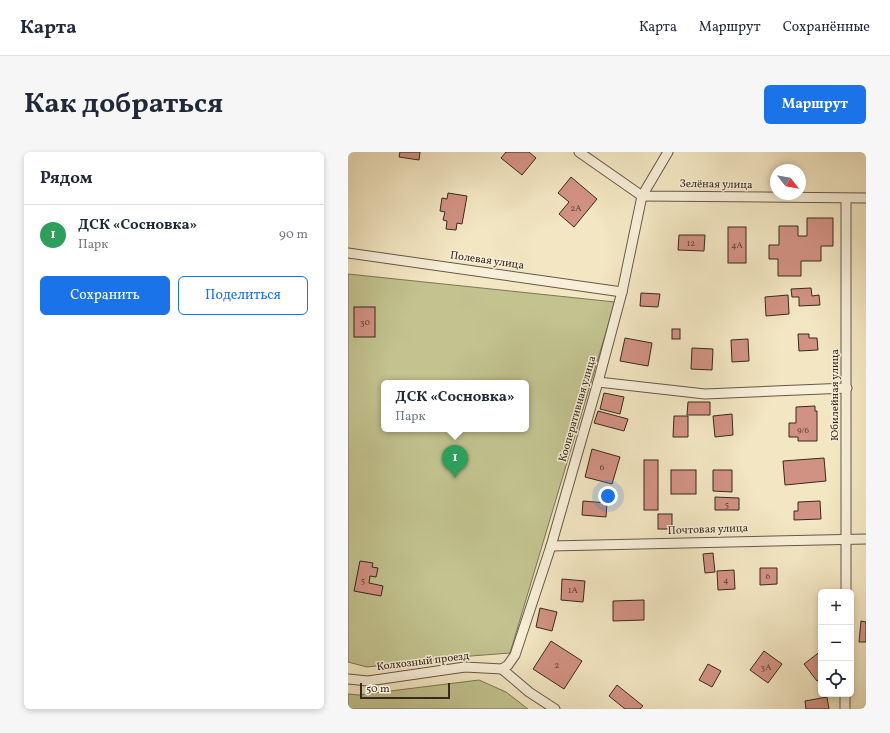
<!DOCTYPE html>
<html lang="ru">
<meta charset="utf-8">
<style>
:root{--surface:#fff;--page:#f6f6f7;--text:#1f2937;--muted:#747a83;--line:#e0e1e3;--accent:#1a73e8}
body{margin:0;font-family:Vollkorn,serif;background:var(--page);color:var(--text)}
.controls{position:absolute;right:12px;bottom:12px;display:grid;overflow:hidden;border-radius:6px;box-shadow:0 2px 6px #0003}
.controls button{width:36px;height:36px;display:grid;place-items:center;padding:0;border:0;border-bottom:1px solid var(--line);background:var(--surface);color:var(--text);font:20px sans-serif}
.compass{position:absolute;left:422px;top:12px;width:36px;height:36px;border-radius:50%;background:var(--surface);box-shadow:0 2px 6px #0003;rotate:121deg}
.scale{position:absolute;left:12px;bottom:10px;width:90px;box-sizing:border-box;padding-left:4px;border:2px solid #38291e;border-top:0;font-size:11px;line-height:14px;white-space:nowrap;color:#38291e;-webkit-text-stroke:3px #f7efd8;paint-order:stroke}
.you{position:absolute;left:260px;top:344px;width:14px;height:14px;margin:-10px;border:3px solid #fff;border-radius:50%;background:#1a73e8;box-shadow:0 0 0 6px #1a73e833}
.badge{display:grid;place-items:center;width:26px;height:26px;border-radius:50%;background:var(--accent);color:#fff;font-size:13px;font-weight:700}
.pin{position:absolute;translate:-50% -33px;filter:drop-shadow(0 1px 2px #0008)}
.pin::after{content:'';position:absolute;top:21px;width:14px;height:12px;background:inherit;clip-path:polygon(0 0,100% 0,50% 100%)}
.popup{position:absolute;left:33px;top:228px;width:148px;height:52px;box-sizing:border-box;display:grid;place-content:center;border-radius:6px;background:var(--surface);filter:drop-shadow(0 1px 3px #0005);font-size:13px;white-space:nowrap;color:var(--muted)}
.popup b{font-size:15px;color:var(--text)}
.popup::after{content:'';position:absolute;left:50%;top:100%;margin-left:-8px;border:8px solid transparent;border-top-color:var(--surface)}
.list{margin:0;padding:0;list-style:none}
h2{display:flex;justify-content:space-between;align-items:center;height:52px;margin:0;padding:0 16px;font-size:17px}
h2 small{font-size:13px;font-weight:400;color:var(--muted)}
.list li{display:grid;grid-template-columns:26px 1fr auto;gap:12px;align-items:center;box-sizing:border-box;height:60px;padding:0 16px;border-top:1px solid var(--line)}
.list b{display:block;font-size:15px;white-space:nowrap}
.list p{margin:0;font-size:13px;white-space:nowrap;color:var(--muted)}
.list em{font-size:13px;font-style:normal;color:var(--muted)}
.actions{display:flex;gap:8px;padding:12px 16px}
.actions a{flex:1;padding:9px 0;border:1px solid var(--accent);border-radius:6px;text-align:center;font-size:14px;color:var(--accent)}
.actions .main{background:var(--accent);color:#fff}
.icon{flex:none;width:22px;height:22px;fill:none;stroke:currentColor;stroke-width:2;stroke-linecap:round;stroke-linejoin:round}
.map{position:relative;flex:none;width:518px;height:557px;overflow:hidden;border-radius:6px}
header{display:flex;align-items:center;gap:24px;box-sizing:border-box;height:56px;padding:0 20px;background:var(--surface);border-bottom:1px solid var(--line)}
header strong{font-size:19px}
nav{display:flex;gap:22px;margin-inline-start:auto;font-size:14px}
.intro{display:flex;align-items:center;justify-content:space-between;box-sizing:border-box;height:96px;padding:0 24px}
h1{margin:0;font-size:28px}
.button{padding:10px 18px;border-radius:6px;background:var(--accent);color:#fff;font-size:14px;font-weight:700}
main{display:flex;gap:24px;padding:0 24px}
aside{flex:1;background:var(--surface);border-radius:6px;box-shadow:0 2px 6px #0003}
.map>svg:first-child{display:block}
.green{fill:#c2c38f;stroke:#7d7656;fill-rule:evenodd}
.building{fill:#d29283;stroke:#38291e}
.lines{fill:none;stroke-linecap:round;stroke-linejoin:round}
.minor-casing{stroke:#675847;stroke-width:11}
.minor{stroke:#f7efd8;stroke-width:9}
.labels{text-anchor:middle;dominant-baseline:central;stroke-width:3;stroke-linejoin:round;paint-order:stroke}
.number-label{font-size:9px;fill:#5e4337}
.street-label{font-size:11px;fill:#38291e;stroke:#f7efd8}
</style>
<header>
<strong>Карта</strong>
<nav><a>Карта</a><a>Маршрут</a><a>Сохранённые</a></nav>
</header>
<div class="intro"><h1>Как добраться</h1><a class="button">Маршрут</a></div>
<main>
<aside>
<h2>Рядом<small></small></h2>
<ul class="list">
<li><span class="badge" style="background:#2e9e5b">1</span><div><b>ДСК «Сосновка»</b><p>Парк</p></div><em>90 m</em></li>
</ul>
<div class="actions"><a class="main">Сохранить</a><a>Поделиться</a></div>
</aside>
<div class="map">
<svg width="518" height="557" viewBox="0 0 518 557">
<rect width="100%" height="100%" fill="#f3e7c3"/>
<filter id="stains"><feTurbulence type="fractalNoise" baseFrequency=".005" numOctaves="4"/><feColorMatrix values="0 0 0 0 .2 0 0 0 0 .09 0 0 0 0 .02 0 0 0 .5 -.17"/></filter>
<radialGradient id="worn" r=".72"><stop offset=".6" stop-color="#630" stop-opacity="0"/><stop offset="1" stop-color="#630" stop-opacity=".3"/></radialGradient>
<!-- green -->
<g class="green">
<path d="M0 122 267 150 162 501 110 505 19 515 0 510ZM36 231H178V277H36Z"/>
<path d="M131 528 158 540 180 557H0V542L10 543Z"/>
</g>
<!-- building -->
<g class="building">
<path d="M52 0H72L71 8 51 5Z"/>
<path d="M158 0H181L188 6 174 23 153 6Z"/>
<path d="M223 25 249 47 226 75 211 62 221 50 210 41Z"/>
<path d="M100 41 119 44 114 72 109 71 108 78 98 77 99 69 95 68 97 60 92 59 94 46 99 47Z"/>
<path d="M459 66H485V94H473V109H453V124H430V107H421V93H431V74H450V84H459Z"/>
<rect x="380" y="75" width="18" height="36"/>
<path d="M331 83H357L356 99 330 98Z"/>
<path d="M463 136 464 144 471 143 472 153 451 154V145H444L443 137Z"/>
<path d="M293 141 312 142 310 155 292 154Z"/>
<path d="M440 143 441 162 418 164 417 145Z"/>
<rect x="6" y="155" width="21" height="30"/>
<rect x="324" y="177" width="8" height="10"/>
<path d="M450 182H461V186H469L470 198 451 199Z"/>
<path d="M277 186 304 191 300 214 272 209Z"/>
<path d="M400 187 401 209 384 210 383 188Z"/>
<path d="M344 196 365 197 364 218 343 217Z"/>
<path d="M256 241 276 245 272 262 252 257Z"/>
<path d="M340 250H362V263H339Z"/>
<path d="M467 254V259H469V289H450V285H441V271H448V255Z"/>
<path d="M250 259 280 267 276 279 246 271Z"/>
<path d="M384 262 385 283 367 285 365 264Z"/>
<path d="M326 264H340V285H325Z"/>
<path d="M244 297 272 305 264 332 237 325Z"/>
<path d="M476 306 478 329 437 333 435 309Z"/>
<rect x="296" y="308" width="14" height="50"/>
<rect x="323" y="318" width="25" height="24"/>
<path d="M365 318H384V340L365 339Z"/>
<path d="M367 345 391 346V358H367Z"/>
<path d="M235 349 259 351 258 365 234 363Z"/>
<path d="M472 349 473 367 446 368V359H450V350Z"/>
<rect x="310" y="362" width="14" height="15"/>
<path d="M365 401 367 420 357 421 355 402Z"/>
<path d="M12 409 25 411 24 415 30 416 28 425 22 424 21 431 35 434 33 444 6 439Z"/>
<path d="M412 416H429V432L412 433Z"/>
<path d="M386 418 387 437 370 438 369 419Z"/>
<path d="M214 427 237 429 235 450 213 448Z"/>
<path d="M296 448V468L265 469V449Z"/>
<path d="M192 456 209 460 204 479 188 475Z"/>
<path d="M513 469 518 470V490H511Z"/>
<path d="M203 489 234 509 216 537 185 517Z"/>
<path d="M416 499 434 512 420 531 402 518Z"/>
<path d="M473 499V526L469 529 456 512Z"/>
<path d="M360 512 373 519 364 535 351 528Z"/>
<path d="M269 533 295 554 292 557H277L261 544Z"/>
<path d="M479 545 481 557H458L457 549Z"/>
</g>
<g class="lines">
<defs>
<g id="minor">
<path d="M231 0 294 44 518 46"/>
<path d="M498 47V440"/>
<path d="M0 101 274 140"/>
<path d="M250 230 357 242 499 236"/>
<path d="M203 394 518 387"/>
<path d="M154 517 160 513 167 503 203 394 250 230 274 140 294 44 320 0"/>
<path d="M154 517 181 540 207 557"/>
<path d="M0 527 20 529 117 515 154 517"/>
<path d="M497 557V542"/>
</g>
</defs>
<!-- minor casing -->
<use href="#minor" class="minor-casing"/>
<!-- minor -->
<use href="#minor" class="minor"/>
</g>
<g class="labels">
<!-- number labels -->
<g class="number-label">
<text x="228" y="56">2А</text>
<text x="343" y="91">12</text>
<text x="389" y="93">4А</text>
<text x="17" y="170">30</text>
<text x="455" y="278">9/6</text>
<text x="254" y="315">6</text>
<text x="379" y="352">5</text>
<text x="420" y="424">6</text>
<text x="15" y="428">5</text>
<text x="378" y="428">4</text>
<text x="225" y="438">1А</text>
<text x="209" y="513">2</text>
<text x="418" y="515">3А</text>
</g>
<!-- street labels -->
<g class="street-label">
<text transform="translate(368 33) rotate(1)">Зелёная улица</text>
<text transform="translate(139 109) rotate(8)">Полевая улица</text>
<text transform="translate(487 243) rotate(-90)">Юбилейная улица</text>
<text transform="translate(230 257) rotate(-74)">Кооперативная улица</text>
<text transform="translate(360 378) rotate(-2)">Почтовая улица</text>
<text transform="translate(75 510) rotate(-7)">Колхозный проезд</text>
</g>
</g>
<rect width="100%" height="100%" filter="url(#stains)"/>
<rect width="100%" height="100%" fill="url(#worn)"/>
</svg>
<div class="controls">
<button>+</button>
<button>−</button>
<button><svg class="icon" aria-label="locate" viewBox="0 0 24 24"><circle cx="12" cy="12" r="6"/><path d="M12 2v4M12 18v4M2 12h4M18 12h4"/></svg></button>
</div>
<svg class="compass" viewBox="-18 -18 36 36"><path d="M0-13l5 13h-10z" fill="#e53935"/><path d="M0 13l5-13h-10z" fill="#747a83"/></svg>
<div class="scale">50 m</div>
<div class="you"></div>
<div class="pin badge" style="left:107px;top:326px;background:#2e9e5b">1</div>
<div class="popup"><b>ДСК «Сосновка»</b>Парк</div>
</div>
</main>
